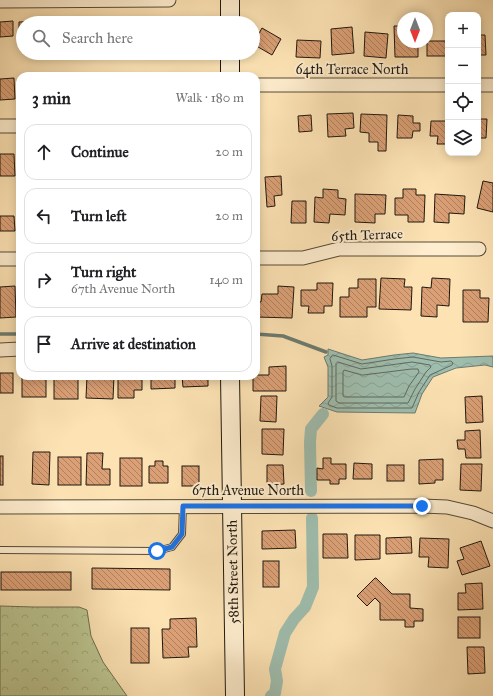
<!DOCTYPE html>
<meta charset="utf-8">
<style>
:root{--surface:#fff;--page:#f6f6f6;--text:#202124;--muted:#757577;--line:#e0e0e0}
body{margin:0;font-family:"IM FELL Great Primer",serif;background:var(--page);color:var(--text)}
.controls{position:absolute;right:12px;top:12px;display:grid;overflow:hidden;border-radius:8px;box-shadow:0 2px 10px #0003}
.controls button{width:36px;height:36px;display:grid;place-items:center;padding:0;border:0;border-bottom:1px solid var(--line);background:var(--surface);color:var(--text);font:20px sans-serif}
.compass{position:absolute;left:397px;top:12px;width:36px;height:36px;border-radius:50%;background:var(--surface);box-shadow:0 2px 10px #0003;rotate:180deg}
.stop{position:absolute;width:12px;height:12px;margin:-9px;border:3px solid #1a73e8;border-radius:50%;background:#fff}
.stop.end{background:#1a73e8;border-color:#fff;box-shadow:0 1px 4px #0008}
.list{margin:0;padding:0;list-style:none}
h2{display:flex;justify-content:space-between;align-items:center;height:52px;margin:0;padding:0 16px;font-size:17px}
h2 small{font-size:13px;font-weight:400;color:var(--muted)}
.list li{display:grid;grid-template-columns:26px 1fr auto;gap:12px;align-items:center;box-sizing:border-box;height:56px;margin:0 8px 8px;padding:0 8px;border:1px solid var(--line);border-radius:12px}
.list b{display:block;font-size:15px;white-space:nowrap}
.list p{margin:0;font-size:13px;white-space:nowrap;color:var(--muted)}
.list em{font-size:13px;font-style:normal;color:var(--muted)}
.icon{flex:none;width:22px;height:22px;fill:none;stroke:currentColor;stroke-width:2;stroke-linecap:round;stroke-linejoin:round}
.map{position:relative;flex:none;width:493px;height:696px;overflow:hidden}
.search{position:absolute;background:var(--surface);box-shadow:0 2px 10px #0003;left:16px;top:16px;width:244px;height:44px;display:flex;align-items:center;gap:10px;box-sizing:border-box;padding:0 14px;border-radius:22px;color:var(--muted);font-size:15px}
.panel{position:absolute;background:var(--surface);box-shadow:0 2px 10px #0003;left:16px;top:72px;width:244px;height:308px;border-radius:12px}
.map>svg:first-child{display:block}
.forest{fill:url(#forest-crowns);stroke:#6d6e4f}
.water{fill:url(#water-waves);stroke:#6c7b6f}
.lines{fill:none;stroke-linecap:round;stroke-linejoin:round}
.shore{stroke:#5f6a5e;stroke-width:1}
.stream{stroke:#6c7b6f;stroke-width:3.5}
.canal{stroke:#9fbeaf;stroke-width:12}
.building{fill:url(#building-back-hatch);stroke:#1f170e}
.lane-casing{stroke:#564a38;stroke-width:8}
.street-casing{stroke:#564a38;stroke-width:15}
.secondary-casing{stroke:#1f170e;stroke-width:20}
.lane{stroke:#feedce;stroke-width:6}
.street{stroke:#feedce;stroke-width:13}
.secondary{stroke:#feedce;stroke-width:18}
.route{stroke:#1a73e8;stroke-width:5}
.labels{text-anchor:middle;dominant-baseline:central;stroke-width:4;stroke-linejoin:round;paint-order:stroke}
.street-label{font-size:14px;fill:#1f170e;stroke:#feedce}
</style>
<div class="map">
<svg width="493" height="696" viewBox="0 0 493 696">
<defs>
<pattern id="forest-crowns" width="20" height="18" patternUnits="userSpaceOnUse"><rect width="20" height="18" fill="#bbc590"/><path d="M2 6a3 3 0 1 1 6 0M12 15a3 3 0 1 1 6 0" fill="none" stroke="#a0a87b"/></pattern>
<pattern id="water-waves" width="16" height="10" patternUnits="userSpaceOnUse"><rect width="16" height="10" fill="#9fbeaf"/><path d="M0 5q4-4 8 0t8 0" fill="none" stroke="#88a395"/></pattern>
<pattern id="building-back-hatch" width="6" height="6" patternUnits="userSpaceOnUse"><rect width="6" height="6" fill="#dba076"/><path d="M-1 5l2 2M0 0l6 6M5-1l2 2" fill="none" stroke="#b1815f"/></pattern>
</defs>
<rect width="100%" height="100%" fill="#fde3b4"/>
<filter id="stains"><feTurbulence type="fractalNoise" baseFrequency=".005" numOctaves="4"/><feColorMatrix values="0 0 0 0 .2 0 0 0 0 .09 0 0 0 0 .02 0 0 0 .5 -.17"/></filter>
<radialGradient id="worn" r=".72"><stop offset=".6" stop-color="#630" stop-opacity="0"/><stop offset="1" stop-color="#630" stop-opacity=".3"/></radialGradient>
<!-- forest -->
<path class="forest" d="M0 606 34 607H79L87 610 91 636 103 662 127 696H0Z"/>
<!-- water -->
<path class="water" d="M328 349 362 360 394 355 413 353 441 358 493 356V367L485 365 456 368 433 377 422 394 415 413 337 412 319 406 328 397V367L324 357 328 355Z"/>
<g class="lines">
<!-- shore -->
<g class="shore">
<path d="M333 355 362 364 394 359 413 357 441 362 451 361 453 363 452 365 430 375 419 392 412 408H337L329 405 328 403 332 397V366L330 359Z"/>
<path d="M338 362 361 369 412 362 430 365 431 367 426 372 415 389 408 403H339L336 401V364Z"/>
<path d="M412 369H418L419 372 409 386 404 397H345L343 396V372L344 370 362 375Z"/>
</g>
<!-- stream -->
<g class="stream">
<path d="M0 334H20"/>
<path d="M256 334 283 336 326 352"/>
</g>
<!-- canal -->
<g class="canal">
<path d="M311 491 310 442 311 429 323 414"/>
<path d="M271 696 275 693 277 681 275 669 285 633 294 619 305 607 313 587 312 518"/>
</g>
</g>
<!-- building -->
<g class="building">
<path d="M110 20V23H83V21Z"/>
<rect x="148" y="20" width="27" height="3"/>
<path d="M13 21V36L0 37V22Z"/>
<path d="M46 21V23H23V37H19V22Z"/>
<rect x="116" y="21" width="26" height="2"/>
<path d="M207 21V23H180V22Z"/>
<rect x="52" y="22" width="26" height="1"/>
<path d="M394 26H403V42H418V57H395Z"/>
<path d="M352 27 354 53 332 55 331 29Z"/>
<path d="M262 28 281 39 272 55 253 44Z"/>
<path d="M365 32 388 34 386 58 364 56Z"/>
<path d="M478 35H485L486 55H478Z"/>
<path d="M297 40 321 41 320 58 296 57Z"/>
<rect x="427" y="41" width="21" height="15"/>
<path d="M14 78 15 99 0 100V79Z"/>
<rect x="19" y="78" width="1" height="20"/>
<path d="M353 113 354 128 345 129 346 136 328 137 327 114Z"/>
<path d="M361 114 387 115 386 151H378V142H369V133L360 132Z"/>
<path d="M311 115 312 131 299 132 298 116Z"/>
<path d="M398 115 413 116V123H420V131H413L412 138H397Z"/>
<path d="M478 119H487L486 138H478Z"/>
<path d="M431 121H448V144H437L438 136H430Z"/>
<path d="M0 154H14L15 176H0Z"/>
<path d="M281 176 282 195 274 196 275 206 267 207 265 177Z"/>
<path d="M483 181 493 183V212L477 208Z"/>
<path d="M323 189 338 190V198L346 199 345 215 330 214 329 223 314 222 315 197 323 198Z"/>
<path d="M403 189H416V195H425L424 222H408V215H395V198H403Z"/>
<path d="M355 194 386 195 385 214H375V223L355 222Z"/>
<path d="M435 194 465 196 464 214 449 213V223L434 222Z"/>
<path d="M292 201H306V223H291Z"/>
<path d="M0 216H14L15 231H0Z"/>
<path d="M381 278 405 279 404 287H412L411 310 379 309Z"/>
<path d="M432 278 450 279 449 306 437 305V317L421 316 422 287 431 288Z"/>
<path d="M358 279H376V307H367V317H340V297H349V288H358Z"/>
<path d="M317 283H333L332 306H324V313H308L309 306H301V290H317Z"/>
<path d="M15 286 16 317 0 318V287Z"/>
<path d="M278 286 294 287 292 318 256 317V301L261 302 262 294H278Z"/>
<path d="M463 290H480V298H489L488 322H463Z"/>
<path d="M286 366V391H253V376H256V375H269V367Z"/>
<rect x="0" y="373" width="13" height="20"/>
<rect x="22" y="376" width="24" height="21"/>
<rect x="54" y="376" width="24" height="23"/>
<path d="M87 376H114L113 399 86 398Z"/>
<path d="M118 376H142V390H134V398H118Z"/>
<path d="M151 376H175V388L151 389Z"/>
<path d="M182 376H208V386L183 387Z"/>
<path d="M261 396H277L276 422 260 421Z"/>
<path d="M482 396 483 422 466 423 465 397Z"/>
<path d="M262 429H284L283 455 262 454Z"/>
<path d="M480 430 481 458H466L465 449H458L457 440H465V431Z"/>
<path d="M33 452H50L49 485 32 484Z"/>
<path d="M87 453H103L102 469H110V485H86Z"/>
<rect x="0" y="456" width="3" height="29"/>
<rect x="58" y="457" width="23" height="28"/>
<rect x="120" y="458" width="22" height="28"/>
<path d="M323 458H331V464H346V479H339V484H330V480H317V468L323 469Z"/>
<path d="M443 459V480H435V483L419 484V460Z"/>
<path d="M155 461H163V466H168V483H149V466H155Z"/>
<path d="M354 463 372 464V479H353Z"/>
<path d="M461 464H482L481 491 460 490Z"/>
<path d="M267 465H283L284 484 267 485Z"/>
<rect x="387" y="465" width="17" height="16"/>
<rect x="182" y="466" width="17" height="20"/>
<path d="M295 530 296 548 262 549V531Z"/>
<path d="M323 534H347L348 558H323Z"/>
<path d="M355 535H380V559L355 560Z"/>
<path d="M411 537 412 553 386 554V538Z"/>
<path d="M420 538 449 539 448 568 428 567 429 557H419Z"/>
<path d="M481 541 490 566 462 575 457 561 464 559 460 548Z"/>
<rect x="263" y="561" width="16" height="26"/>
<path d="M92 568 170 569V590L92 589Z"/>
<rect x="1" y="572" width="70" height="18"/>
<path d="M375 578H376L392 594H410V608L423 609V621H414V627H405V620H380V603L375 598 367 606 357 596Z"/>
<path d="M482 583 483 609 458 610V593H466L465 584Z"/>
<rect x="458" y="617" width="22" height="21"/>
<path d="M196 618 197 647H188L189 657 163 658 162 629H170V619Z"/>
<rect x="131" y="628" width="18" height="35"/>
<path d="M467 647H484L485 673 468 674Z"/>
</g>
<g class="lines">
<defs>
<path id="lane" d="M0 550 157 551 172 547 182 534 183 506"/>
<g id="street">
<path d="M0 1 169 0"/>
<path d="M256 85H448"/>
<path d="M478 85H493"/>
<path d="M0 126H20"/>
<path d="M256 258H303L339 249H479"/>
<path d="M0 259H20"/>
<path d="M0 350 20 349"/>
<path d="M0 507 422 506 447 507 473 513 493 521"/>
</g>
<g id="secondary">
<path d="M230 0V23"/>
<path d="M230 53V76"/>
<path d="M230 376 235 696"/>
</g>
</defs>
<!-- lane casing -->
<use href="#lane" class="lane-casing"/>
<!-- street casing -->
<use href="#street" class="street-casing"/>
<!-- secondary casing -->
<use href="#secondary" class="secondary-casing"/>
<!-- lane -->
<use href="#lane" class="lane"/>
<!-- street -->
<use href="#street" class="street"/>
<!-- secondary -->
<use href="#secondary" class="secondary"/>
</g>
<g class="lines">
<!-- route -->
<path class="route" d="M157 551 172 547 182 534 183 506H422"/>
</g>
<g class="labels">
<!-- street labels -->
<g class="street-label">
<text x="352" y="69">64th Terrace North</text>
<text transform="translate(367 235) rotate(-2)">65th Terrace</text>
<text x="248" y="490">67th Avenue North</text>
<text transform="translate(233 572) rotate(-91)">58th Street North</text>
</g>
</g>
<rect width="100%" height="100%" filter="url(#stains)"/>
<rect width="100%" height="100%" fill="url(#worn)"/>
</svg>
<div class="controls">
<button>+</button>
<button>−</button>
<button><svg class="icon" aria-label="locate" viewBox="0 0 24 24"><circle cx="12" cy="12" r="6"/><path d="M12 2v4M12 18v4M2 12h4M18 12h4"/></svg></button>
<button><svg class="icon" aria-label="layers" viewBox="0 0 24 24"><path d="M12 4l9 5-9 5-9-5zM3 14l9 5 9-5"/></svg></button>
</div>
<svg class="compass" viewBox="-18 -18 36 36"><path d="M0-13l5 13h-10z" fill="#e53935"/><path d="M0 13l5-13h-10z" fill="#757577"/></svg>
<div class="stop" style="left:157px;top:551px"></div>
<div class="stop end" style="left:422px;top:506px"></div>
<div class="search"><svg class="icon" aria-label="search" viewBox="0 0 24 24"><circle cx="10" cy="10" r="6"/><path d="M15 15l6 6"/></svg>Search here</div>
<section class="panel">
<h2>3 min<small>Walk · 180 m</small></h2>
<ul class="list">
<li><svg class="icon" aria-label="ahead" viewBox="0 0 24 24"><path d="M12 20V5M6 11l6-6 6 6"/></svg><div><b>Continue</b></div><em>20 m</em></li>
<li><svg class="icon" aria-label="left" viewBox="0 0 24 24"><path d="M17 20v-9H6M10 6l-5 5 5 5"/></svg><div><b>Turn left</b></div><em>20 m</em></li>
<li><svg class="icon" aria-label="right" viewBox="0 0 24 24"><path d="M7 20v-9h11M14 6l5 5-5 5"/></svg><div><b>Turn right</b><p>67th Avenue North</p></div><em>140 m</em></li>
<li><svg class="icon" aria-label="arrive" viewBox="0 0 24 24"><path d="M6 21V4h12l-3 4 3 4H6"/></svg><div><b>Arrive at destination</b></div></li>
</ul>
</section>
</div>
